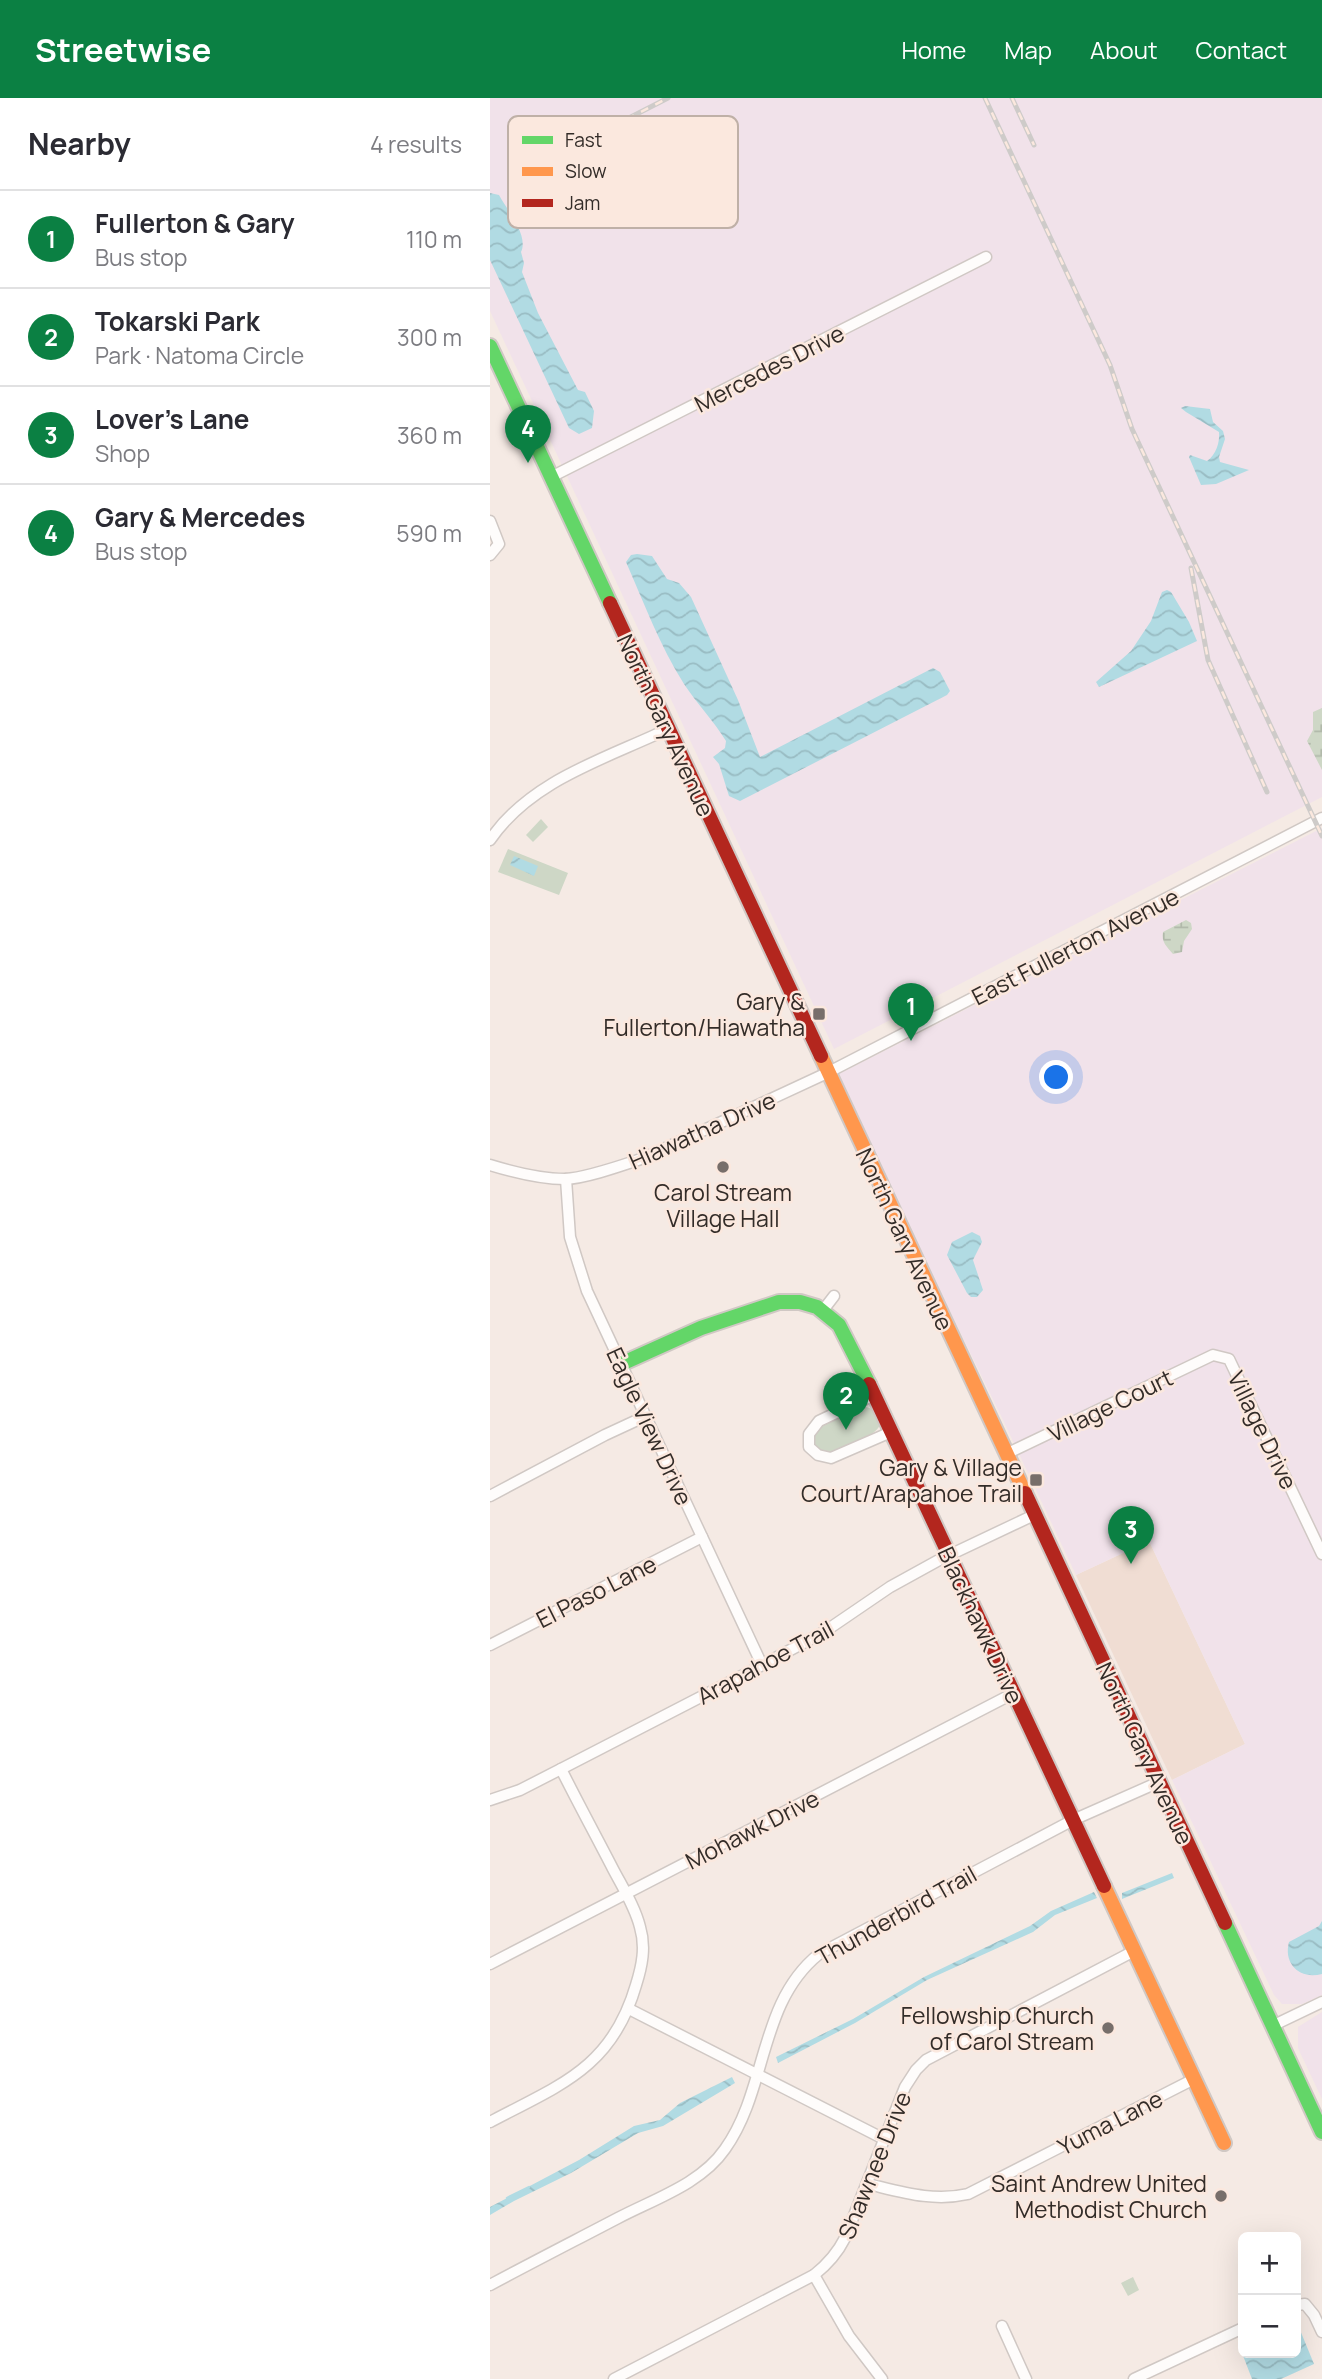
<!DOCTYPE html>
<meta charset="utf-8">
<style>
:root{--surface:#fff;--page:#f7f7f7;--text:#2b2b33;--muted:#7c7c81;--line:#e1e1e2;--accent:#0b8043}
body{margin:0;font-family:Manrope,sans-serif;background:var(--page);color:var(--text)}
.controls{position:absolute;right:21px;bottom:21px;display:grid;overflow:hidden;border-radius:10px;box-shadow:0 7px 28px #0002}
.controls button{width:63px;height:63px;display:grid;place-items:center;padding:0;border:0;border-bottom:2px solid var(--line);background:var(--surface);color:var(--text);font:35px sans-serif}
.you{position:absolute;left:567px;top:980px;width:24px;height:24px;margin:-18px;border:5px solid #fff;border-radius:50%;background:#1a73e8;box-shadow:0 0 0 10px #1a73e833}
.badge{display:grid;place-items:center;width:46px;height:46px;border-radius:50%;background:var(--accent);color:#fff;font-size:23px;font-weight:700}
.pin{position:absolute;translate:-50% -58px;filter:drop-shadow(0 2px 4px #0008)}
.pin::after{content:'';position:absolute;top:37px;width:24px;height:21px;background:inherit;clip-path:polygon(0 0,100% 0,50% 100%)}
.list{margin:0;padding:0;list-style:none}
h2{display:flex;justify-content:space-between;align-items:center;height:91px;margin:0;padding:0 28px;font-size:30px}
h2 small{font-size:23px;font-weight:400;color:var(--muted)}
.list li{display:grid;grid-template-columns:46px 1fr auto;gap:21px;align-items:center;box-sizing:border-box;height:98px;padding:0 28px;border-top:2px solid var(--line)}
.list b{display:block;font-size:26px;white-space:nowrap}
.list p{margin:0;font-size:23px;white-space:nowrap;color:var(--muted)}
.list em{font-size:23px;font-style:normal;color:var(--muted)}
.map{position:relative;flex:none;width:832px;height:2281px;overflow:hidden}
header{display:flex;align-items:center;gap:42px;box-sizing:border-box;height:98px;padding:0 35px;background:var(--accent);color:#fff}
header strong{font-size:33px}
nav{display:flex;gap:38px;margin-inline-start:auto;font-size:24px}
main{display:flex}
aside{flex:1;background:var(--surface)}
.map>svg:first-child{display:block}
.built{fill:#f0ddd3}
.industrial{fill:#f1e2ea}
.wetland{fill:url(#wetland-marsh)}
.park{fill:#ced7c6}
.water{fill:url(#water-waves)}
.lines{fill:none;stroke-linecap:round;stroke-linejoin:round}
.stream{stroke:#b1dbe3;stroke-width:2.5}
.street-casing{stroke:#d0c8c4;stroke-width:13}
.fast-casing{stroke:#d0c8c4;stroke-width:18}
.slow-casing{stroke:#d0c8c4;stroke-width:18}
.jam-casing{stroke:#d0c8c4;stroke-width:18}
.street{stroke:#fefcfb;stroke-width:10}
.fast{stroke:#63d668;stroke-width:14}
.slow{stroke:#ff974d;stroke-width:14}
.jam{stroke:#b3261e;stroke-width:14}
.rail-casing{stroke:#cecbc9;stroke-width:5}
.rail{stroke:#fbe8de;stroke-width:2.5;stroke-dasharray:8;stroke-linecap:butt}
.poi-dot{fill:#776e6a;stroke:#fbe8de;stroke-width:2.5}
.labels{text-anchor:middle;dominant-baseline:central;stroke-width:5;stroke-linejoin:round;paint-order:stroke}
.street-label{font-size:23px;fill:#332c28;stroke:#fbe8de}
.poi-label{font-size:23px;fill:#332c28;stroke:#fbe8de;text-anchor:end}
.key{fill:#fbe8de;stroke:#bfb0a7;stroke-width:2}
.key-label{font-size:19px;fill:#332c28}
</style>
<header>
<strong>Streetwise</strong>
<nav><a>Home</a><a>Map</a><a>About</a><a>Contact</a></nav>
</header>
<main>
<aside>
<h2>Nearby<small>4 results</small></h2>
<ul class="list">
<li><span class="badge">1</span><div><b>Fullerton &amp; Gary</b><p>Bus stop</p></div><em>110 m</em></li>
<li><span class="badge">2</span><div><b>Tokarski Park</b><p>Park · Natoma Circle</p></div><em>300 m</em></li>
<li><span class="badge">3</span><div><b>Lover's Lane</b><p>Shop</p></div><em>360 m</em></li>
<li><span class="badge">4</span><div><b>Gary &amp; Mercedes</b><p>Bus stop</p></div><em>590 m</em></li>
</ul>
</aside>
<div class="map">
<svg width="832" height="2281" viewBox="0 0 832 2281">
<defs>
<pattern id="wetland-marsh" width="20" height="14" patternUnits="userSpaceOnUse" patternTransform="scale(1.75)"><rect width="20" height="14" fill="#ced7c6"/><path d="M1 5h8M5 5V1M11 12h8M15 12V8" fill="none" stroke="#b1b9aa"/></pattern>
<pattern id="water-waves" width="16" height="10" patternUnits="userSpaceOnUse" patternTransform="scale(1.75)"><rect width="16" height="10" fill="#b1dbe3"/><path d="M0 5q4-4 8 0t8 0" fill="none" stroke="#99bcc3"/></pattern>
</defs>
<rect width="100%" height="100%" fill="#f5eae4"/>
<!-- built -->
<path class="built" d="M659 1443 755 1646 682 1682 586 1477Z"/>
<!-- industrial -->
<g class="industrial">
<path d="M0 0H832V699L344 951 0 213Z"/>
<path d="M832 730V1897L812 1906H792L784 1897 682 1682 755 1646 659 1443 586 1477 513 1322 345 978Z"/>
<path d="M832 1914V2001L808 1950V1929Z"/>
</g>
<!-- wetland -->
<g class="wetland">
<path d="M832 610V672L817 643 823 632V614Z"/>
<path d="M696 822 701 825 702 831 694 843 692 854 683 856C677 849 671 844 673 834Z"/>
</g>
<!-- park -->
<g class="park">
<path d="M51 721 58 729 43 744 36 737Z"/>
<path d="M18 751 78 775 69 797 8 774Z"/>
<path d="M371 1309C383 1308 389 1315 390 1327 384 1340 346 1355 332 1355L323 1347 324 1333 328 1329Z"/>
<path d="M643 2179 649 2192 638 2198 631 2185Z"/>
</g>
<!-- water -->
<g class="water">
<path d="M0 95 9 97C17 112 39 137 31 154L34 165 32 174 48 215 88 292 95 294 104 313 102 330 89 336 79 330 0 162Z"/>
<path d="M695 308 720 311 723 324 733 333 735 341 729 359 730 364 759 372 726 386 711 387 699 359 700 357 717 363C726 357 730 344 729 334L696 314 691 310Z"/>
<path d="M147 456 162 458 177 481 189 485 201 499 248 602 270 659 443 570 450 574 460 593 457 597 250 703 239 698 229 666 223 659 235 650 236 643C224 623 207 606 194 586 170 548 154 505 136 464L141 457Z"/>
<path d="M677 492 681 494 699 524 707 543 609 589 606 584 641 553 661 523 672 494Z"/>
<path d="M24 758 48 768 44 778 20 767Z"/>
<path d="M482 1134 490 1138 492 1144 483 1162 493 1192 487 1199H481L477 1195 457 1157 462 1144Z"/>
<path d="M682 1775 684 1780 632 1801V1795Z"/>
<path d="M604 1794 607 1800 565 1817 543 1834 437 1882 365 1925 288 1965 286 1959 363 1921 434 1879 540 1828 561 1813Z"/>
<path d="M832 1823V1876C810 1882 793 1866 799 1844L829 1828Z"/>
<path d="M242 1979 245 1985 173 2028 148 2035 81 2075 24 2103 0 2117V2109L89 2062 144 2028 170 2022 190 2005Z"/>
<path d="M806 2230 810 2232 824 2266 791 2281H762L752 2255H806Z"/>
</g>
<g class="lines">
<!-- stream -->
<path class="stream" d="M17 2100 39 2089"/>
<defs>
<g id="street">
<path d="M61 379 496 159"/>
<path d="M0 423 9 446 0 457"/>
<path d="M0 742C41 682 115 661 178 631"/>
<path d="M0 1067C23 1074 51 1081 75 1081 97 1080 133 1067 154 1060L337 975 832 720"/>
<path d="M76 1081 80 1139 97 1193 272 1567"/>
<path d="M334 1211 344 1198"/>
<path d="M384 1297 329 1323 319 1336V1349L328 1357 341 1360 401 1334"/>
<path d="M516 1356 723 1257 739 1261 832 1456"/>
<path d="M0 1398 115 1337 156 1318"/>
<path d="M0 1547 212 1439"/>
<path d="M0 1702 30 1692 71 1671 263 1572 334 1534 400 1489 449 1462 544 1417"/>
<path d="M0 1866 524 1595"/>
<path d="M139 1911 394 2041"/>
<path d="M782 1928 832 1904"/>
<path d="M0 2024C70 1987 122 1970 146 1887 152 1868 156 1849 150 1829 145 1809 133 1790 123 1771 106 1738 88 1705 71 1671"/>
<path d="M378 2086C412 2094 443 2104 478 2096L704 1981"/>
<path d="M324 2177 359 2238 392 2281"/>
<path d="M0 2187C43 2164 86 2142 128 2120 164 2101 211 2086 235 2051 278 1991 268 1905 329 1856L583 1722 669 1684"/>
<path d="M806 2207 815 2206 824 2217 832 2234"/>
<path d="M512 2228 536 2281"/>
<path d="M124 2281 324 2177C338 2166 347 2156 355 2140L415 1989 426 1972 436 1962 644 1853"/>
<path d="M644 2281 753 2230"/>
</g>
<g id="fast">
<path d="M0 248 120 505"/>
<path d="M131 1266 211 1230 289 1204H310L327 1209 349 1227 379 1286"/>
<path d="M735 1825 832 2034"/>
</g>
<g id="slow">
<path d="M331 958 535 1395"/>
<path d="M614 1788 734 2045"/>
</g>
<g id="jam">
<path d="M120 505 331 958"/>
<path d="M379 1286 614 1788"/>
<path d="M535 1395 735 1825"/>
</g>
</defs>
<!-- street casing -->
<use href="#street" class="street-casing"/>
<!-- fast casing -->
<use href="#fast" class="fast-casing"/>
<!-- slow casing -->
<use href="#slow" class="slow-casing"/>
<!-- jam casing -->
<use href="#jam" class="jam-casing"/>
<!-- street -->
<use href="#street" class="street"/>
<!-- fast -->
<use href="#fast" class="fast"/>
<!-- slow -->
<use href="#slow" class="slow"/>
<!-- jam -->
<use href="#jam" class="jam"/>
<defs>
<g id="rail">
<path d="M495 0 620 267 642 331 832 738"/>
<path d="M522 0 544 47"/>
<path d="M37 72 178 0"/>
<path d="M701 470 718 562 777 694"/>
</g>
</defs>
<!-- rail casing -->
<use href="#rail" class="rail-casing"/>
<!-- rail -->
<use href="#rail" class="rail"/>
</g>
<!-- markers -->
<g class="poi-dot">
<rect x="322" y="909" width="14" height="14" rx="3.5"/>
<circle cx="233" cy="1069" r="7"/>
<rect x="539" y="1375" width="14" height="14" rx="3.5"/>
<circle cx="618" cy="1930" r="7"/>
<circle cx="731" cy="2098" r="7"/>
</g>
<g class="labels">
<!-- street labels -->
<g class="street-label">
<text transform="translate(279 270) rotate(-27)">Mercedes Drive</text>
<text transform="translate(176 627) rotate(65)">North Gary Avenue</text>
<text transform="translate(585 848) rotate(-27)">East Fullerton Avenue</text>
<text transform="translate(212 1032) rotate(-24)">Hiawatha Drive</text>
<text transform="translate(415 1141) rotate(65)">North Gary Avenue</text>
<text transform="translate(620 1307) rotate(-26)">Village Court</text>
<text transform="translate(160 1328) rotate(65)">Eagle View Drive</text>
<text transform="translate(773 1332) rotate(64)">Village Drive</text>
<text transform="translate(106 1493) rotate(-27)">El Paso Lane</text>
<text transform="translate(491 1527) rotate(65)">Blackhawk Drive</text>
<text transform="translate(275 1564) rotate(-28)">Arapahoe Trail</text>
<text transform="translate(655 1655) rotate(65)">North Gary Avenue</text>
<text transform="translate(262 1731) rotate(-27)">Mohawk Drive</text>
<text transform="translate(406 1817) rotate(-29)">Thunderbird Trail</text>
<text transform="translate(620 2024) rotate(-27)">Yuma Lane</text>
<text transform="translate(384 2067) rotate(-68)">Shawnee Drive</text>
</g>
<!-- poi labels -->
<g class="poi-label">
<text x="315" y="903">Gary &amp;<tspan x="315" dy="26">Fullerton/Hiawatha</tspan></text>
<text x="233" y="1094" text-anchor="middle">Carol Stream<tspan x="233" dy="26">Village Hall</tspan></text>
<text x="532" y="1369">Gary &amp; Village<tspan x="532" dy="26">Court/Arapahoe Trail</tspan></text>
<text x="604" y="1917">Fellowship Church<tspan x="604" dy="26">of Carol Stream</tspan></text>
<text x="717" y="2085">Saint Andrew United<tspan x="717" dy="26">Methodist Church</tspan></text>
</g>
</g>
<!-- legend -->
<rect x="18" y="18" width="230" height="112" rx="10" class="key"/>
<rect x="32" y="38" width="31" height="8" fill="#63d668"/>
<rect x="32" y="69" width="31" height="9" fill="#ff974d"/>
<rect x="32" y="101" width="31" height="8" fill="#b3261e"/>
<g class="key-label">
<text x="75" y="49">Fast</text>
<text x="75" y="80">Slow</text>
<text x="75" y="112">Jam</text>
</g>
</svg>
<div class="controls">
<button>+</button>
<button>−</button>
</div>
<div class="you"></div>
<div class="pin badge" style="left:421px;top:943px">1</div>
<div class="pin badge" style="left:356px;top:1332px">2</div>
<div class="pin badge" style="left:641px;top:1466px">3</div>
<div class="pin badge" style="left:38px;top:365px">4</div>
</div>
</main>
